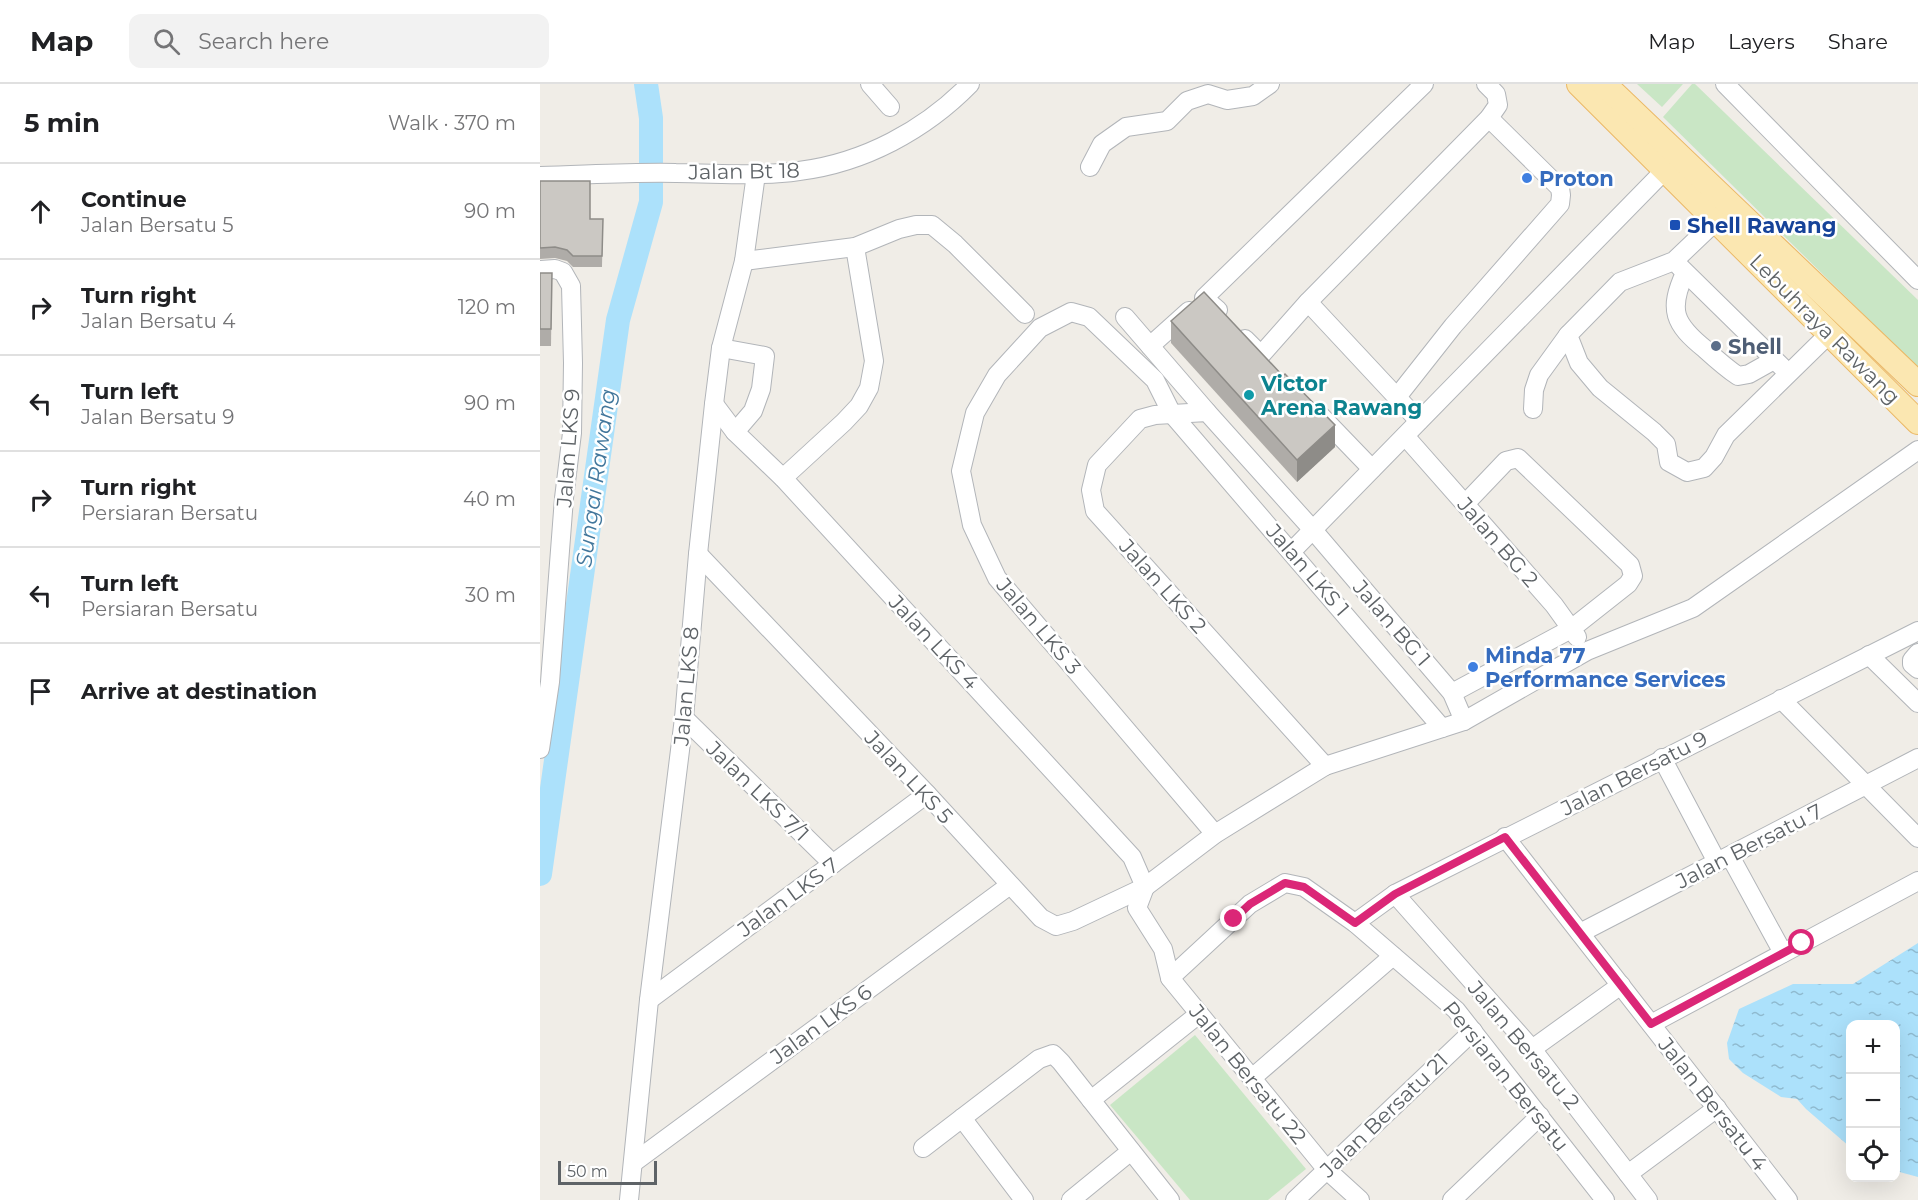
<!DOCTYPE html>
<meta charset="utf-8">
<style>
:root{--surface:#fff;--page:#f2f2f2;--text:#202124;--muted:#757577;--line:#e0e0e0}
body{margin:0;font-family:Montserrat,sans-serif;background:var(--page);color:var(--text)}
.controls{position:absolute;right:18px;bottom:18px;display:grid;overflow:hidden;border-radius:12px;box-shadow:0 6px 24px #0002}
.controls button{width:54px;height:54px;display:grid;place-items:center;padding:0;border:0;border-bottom:2px solid var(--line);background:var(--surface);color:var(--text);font:30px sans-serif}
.scale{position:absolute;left:18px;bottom:15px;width:99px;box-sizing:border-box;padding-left:6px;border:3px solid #5e6367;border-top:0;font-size:16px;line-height:21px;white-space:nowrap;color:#5e6367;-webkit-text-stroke:4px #fff;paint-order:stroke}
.stop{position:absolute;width:18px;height:18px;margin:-14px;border:4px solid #db2777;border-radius:50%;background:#fff}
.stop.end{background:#db2777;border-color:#fff;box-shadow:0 2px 6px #0008}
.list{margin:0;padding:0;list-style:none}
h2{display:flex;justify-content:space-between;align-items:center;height:78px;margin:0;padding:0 24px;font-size:26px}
h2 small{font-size:20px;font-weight:400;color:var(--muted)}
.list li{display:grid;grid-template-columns:39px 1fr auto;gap:18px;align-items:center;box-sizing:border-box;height:96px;padding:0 24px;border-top:2px solid var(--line)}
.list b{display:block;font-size:22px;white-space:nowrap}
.list p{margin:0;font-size:20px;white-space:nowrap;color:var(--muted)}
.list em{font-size:20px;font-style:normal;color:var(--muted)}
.icon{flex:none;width:33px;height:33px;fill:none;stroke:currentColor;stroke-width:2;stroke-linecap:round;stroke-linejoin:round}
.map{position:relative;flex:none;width:1378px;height:1116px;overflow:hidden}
header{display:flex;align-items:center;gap:36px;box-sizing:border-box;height:84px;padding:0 30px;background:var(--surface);border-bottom:2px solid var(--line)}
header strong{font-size:28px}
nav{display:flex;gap:33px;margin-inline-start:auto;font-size:21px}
.search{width:420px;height:54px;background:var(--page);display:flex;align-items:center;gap:15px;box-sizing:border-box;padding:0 21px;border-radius:12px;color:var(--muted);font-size:22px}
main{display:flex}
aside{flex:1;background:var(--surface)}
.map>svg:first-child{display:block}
.green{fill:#c9e6c5}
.water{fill:url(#water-ripples)}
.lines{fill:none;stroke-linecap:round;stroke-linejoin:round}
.river{stroke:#ace1fb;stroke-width:24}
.minor-casing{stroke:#b2b5b9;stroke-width:20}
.major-casing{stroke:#ebb865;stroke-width:26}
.minor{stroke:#fff;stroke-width:18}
.major{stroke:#fbe7b1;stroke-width:24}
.wall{fill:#afaca8}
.shaded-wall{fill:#8e8c88}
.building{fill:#cbc8c3;stroke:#8e8c88;stroke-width:1.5}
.route{stroke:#db2777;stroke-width:8}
.shop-dot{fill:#3f7fe0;stroke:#fff;stroke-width:2}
.transit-dot{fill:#1a4fb4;stroke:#fff;stroke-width:2}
.service-dot{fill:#5c6f8a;stroke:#fff;stroke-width:2}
.culture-dot{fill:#0f9aa8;stroke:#fff;stroke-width:2}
.labels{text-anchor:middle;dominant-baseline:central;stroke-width:5;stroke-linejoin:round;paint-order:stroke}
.street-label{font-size:21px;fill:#5e6367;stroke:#fff}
.shop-label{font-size:21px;font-weight:bold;fill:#366cbe;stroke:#fff;text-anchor:start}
.transit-label{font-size:21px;font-weight:bold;fill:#164399;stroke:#fff;text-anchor:start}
.service-label{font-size:21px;font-weight:bold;fill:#4e5e75;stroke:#fff;text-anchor:start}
.culture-label{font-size:21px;font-weight:bold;fill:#0d838f;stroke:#fff;text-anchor:start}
.water-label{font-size:22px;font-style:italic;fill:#42779c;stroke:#fff}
</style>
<header>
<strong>Map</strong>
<div class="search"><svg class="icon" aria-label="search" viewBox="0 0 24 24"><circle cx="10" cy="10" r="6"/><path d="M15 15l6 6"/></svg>Search here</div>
<nav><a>Map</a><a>Layers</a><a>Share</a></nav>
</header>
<main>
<aside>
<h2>5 min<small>Walk · 370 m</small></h2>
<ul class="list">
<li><svg class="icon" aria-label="ahead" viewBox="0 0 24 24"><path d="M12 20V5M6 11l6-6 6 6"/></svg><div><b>Continue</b><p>Jalan Bersatu 5</p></div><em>90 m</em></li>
<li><svg class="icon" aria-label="right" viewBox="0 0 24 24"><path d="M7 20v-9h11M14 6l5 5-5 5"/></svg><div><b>Turn right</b><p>Jalan Bersatu 4</p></div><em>120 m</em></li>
<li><svg class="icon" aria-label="left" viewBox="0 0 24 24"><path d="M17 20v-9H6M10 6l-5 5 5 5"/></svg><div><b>Turn left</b><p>Jalan Bersatu 9</p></div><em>90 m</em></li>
<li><svg class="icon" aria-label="right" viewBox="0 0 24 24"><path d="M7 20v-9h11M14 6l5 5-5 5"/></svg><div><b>Turn right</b><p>Persiaran Bersatu</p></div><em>40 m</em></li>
<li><svg class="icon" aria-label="left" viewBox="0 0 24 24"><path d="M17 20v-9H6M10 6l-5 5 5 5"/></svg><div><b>Turn left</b><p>Persiaran Bersatu</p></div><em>30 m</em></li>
<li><svg class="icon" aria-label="arrive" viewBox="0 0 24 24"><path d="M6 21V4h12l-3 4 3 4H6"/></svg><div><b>Arrive at destination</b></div></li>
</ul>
</aside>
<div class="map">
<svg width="1378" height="1116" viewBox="0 0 1378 1116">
<defs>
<pattern id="water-ripples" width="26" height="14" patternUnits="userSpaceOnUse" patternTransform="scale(1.5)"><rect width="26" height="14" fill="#ace1fb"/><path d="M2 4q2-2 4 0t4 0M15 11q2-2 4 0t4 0" fill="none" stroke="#8fbacf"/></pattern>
</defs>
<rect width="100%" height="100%" fill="#f0ede7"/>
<!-- green -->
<g class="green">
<path d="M1097 0H1143L1122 23Z"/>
<path d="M1152 0H1155L1378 216V284L1123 33Z"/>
<path d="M655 951 766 1085 728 1116H650L570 1021Z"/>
</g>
<!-- water -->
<path class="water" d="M1378 859V1093L1356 1087V940H1310V1063L1266 1025 1257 1015 1241 1013 1203 989 1189 975 1187 959 1199 925 1253 900H1313Z"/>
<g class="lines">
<!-- river -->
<path class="river" d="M0 790 78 236 111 118V34L106 0"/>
<defs>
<g id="minor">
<path d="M330 0 350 23"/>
<path d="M1185 0 1378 196"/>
<path d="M550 83 562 60 586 43 627 37 647 17 668 10 687 16 713 12 730 0"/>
<path d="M0 92C45 91 91 88 136 89 177 89 218 93 259 87 324 79 385 46 430 0"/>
<path d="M1176 137 1134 177 1080 198 1028 251 1039 279 1060 304 1114 348 1126 360 1129 378 1147 388 1164 384 1174 373 1186 351 1289 250"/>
<path d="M204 177 315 163 359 145 376 141H392L415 160 485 230"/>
<path d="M1139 182 1242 283"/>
<path d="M0 186 15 185 23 188 31 202 33 279 32 349 24 414 10 598 0 665"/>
<path d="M1145 189C1128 226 1134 240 1165 265 1176 275 1186 284 1198 292L1209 290 1234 276"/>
<path d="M768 218 879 337"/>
<path d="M678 226 664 214 884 0"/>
<path d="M585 233 667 328"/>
<path d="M705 255 721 271 768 218 949 34 958 21 956 10 946 0"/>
<path d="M610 262 649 227"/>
<path d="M181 264 225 272 221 305 213 327 195 348"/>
<path d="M857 313 913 242 1020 120 1021 111 1020 104 949 34"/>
<path d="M174 320 195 348 243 394 592 773 605 803"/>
<path d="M993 325 994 306 999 291 1028 251"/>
<path d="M779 330 832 385"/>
<path d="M865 352 1014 521 1037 553"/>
<path d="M243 394 304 338 319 322 329 304 334 277 315 163"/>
<path d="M752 467 1125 86"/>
<path d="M158 470 387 710 501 834 516 842 533 837 605 803 675 750 785 682 924 637 1047 567 1153 524 1378 366"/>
<path d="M1378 569 1372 576V580L1378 585"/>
<path d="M1329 571 1378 619"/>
<path d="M912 609 1031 545 1088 500 1093 492 1090 481 978 374 966 377 925 420"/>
<path d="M1241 615 1378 754"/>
<path d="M144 634 293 780"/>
<path d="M1122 674 1177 778"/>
<path d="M785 682 555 427 551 406 557 381 600 335 615 331 667 328 773 446 912 609 924 637"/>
<path d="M675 750 457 494 432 441 421 387 435 329 457 291 500 244 531 228 549 233 615 296 632 330 902 644"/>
<path d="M965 753 1248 1116"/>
<path d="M1190 772 1243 869"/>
<path d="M605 803 597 824 623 865 630 894 787 1086 820 1116"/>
<path d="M855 810 992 965 1108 1116"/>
<path d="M815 839 855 810 1378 547"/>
<path d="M1040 849 1378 674"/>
<path d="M630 894 710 820 745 799 764 803 815 839 916 926 1065 1116"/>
<path d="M109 916 387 710"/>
<path d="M1111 940 1378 797"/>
<path d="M992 965 1081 901"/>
<path d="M712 994 853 872"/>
<path d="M551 1016 659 930"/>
<path d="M422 1034 484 1116"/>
<path d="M383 1064 499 975 513 970 521 978 630 1116"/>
<path d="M93 1079 470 801"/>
<path d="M1088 1090 1177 1024"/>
<path d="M89 1116 109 916 144 634 158 470 174 320 181 264 204 177 216 90"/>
<path d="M531 1116 591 1067"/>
<path d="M755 1116 933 947"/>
<path d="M912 1116 1000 1032"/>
</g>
<g id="major">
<path d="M1039 0 1378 338"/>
<path d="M1064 0 1378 300"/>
</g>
</defs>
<!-- minor casing -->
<use href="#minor" class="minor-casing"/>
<!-- major casing -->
<use href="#major" class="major-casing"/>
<!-- minor -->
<use href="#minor" class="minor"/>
<!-- major -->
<use href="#major" class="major"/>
</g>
<!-- wall -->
<g class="wall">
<path d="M0 97 50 135H63L62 183H33L27 177 15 174 0 175Z"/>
<path d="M0 189H12L11 262H0Z"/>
<path d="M631 237 795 363 757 398 631 259Z"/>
</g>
<!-- shaded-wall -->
<path class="shaded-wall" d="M795 341V363L757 398V376Z"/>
<!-- building -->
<g class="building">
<path d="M0 97H50V135H63L62 172H33L27 166 15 163 0 164Z"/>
<path d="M0 189H12L11 245H0Z"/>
<path d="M664 208 743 292 745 290 795 341 757 376 631 237Z"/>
</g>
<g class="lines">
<!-- route -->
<path class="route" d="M694 835 710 820 745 799 764 803 815 839 855 810 965 753 1111 940 1262 859"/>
</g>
<!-- markers -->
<g class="shop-dot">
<circle cx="987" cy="94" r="6"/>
<circle cx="933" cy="583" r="6"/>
</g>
<rect class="transit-dot" x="1129" y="135" width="12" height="12" rx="3"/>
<circle class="service-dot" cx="1176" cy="262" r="6"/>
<circle class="culture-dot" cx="709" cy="311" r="6"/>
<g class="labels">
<!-- street labels -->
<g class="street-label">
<text transform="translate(204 87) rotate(-1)">Jalan Bt 18</text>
<text transform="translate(1285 245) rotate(45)">Lebuhraya Rawang</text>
<text transform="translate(28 364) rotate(-86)">Jalan LKS 9</text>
<text transform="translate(958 458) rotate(49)">Jalan BG 2</text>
<text transform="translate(768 486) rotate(49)">Jalan LKS 1</text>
<text transform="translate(623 502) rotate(48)">Jalan LKS 2</text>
<text transform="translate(852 539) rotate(49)">Jalan BG 1</text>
<text transform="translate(499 542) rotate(50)">Jalan LKS 3</text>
<text transform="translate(394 558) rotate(47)">Jalan LKS 4</text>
<text transform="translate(146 602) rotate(-85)">Jalan LKS 8</text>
<text transform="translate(1094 689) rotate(-27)">Jalan Bersatu 9</text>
<text transform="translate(369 693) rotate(47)">Jalan LKS 5</text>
<text transform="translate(218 707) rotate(44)">Jalan LKS 7/1</text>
<text transform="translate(1209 762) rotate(-27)">Jalan Bersatu 7</text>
<text transform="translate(248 813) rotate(-36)">Jalan LKS 7</text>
<text transform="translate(281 940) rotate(-36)">Jalan LKS 6</text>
<text transform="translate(984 961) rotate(50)">Jalan Bersatu 2</text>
<text transform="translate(708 990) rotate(51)">Jalan Bersatu 22</text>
<text transform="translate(966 992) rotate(51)">Persiaran Bersatu</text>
<text transform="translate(1173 1020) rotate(52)">Jalan Bersatu 4</text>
<text transform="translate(844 1031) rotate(-44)">Jalan Bersatu 21</text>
</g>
<!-- shop labels -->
<g class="shop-label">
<text x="999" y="94">Proton</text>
<text x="945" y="571">Minda 77<tspan x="945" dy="24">Performance Services</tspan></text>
</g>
<!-- transit labels -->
<g class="transit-label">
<text x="1147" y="141">Shell Rawang</text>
</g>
<!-- service labels -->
<g class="service-label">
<text x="1188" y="262">Shell</text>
</g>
<!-- culture labels -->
<g class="culture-label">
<text x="721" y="299">Victor<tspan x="721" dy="24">Arena Rawang</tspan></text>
</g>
<!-- water labels -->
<g class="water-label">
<text transform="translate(56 394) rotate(-82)">Sungai Rawang</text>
</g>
</g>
</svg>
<div class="controls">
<button>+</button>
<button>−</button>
<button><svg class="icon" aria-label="locate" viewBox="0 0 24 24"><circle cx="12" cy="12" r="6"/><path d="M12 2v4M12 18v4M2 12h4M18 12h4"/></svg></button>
</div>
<div class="scale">50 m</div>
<div class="stop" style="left:1262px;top:859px"></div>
<div class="stop end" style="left:694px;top:835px"></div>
</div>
</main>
